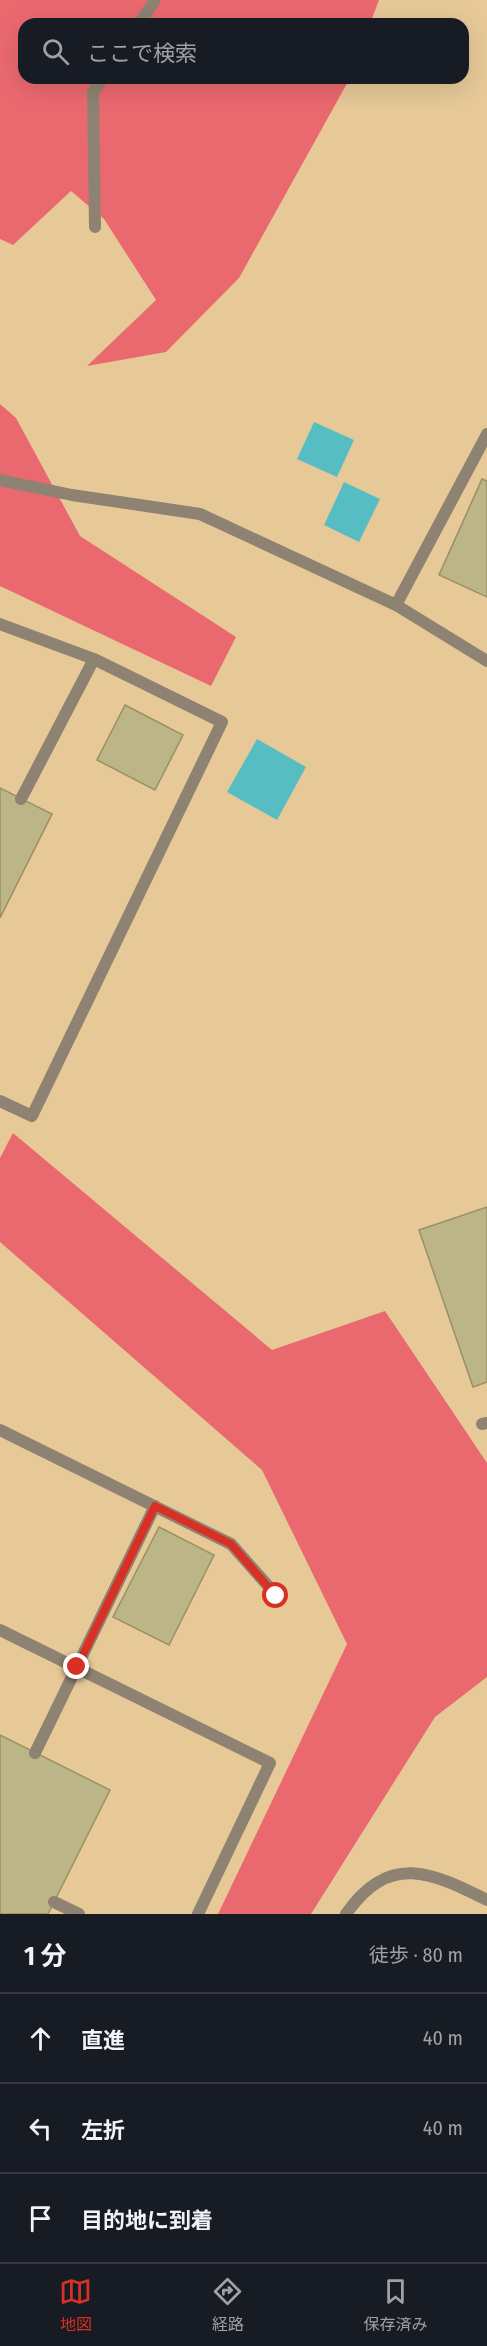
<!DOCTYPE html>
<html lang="ja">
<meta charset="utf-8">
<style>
:root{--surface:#171b24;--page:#242831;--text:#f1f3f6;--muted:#9ea1a6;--line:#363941;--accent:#d93025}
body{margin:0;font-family:"Fira Sans Condensed","Noto Sans JP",sans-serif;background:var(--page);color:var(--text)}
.stop{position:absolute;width:18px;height:18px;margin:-14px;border:4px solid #d93025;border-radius:50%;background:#fff}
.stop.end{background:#d93025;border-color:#fff;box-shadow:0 2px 6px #0008}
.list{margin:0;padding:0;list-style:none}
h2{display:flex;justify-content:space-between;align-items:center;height:78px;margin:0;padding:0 24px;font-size:26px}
h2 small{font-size:20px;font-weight:400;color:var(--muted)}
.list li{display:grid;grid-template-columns:39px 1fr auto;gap:18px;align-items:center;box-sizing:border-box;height:90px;padding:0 24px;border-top:2px solid var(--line)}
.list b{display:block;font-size:22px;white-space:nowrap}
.list em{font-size:20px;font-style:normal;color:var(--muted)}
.icon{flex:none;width:33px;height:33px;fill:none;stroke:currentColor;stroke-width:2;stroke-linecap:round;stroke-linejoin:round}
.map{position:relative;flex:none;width:487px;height:1914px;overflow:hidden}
.search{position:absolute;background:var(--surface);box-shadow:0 6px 24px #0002;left:18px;right:18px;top:18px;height:66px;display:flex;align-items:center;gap:15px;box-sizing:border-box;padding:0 21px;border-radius:18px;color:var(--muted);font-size:22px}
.sheet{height:348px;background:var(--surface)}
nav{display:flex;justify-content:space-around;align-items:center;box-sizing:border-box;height:84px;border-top:2px solid var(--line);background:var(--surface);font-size:16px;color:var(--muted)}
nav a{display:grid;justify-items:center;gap:3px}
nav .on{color:var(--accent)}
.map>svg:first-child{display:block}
.built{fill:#e7c998;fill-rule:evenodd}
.forest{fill:#ea696f}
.water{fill:#56bec3}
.building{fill:#bcb587;stroke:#989164;stroke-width:1.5}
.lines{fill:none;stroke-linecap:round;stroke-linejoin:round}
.service{stroke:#8e8372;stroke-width:12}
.route{stroke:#d93025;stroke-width:8}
</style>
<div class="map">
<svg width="487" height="1914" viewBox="0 0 487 1914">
<rect width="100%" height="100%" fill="#eed4aa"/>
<!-- built -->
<path class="built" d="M0 0H487V1914H0ZM24 24H463V78H24Z"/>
<!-- forest -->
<g class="forest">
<path d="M0 0H379L370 24H24V78H350L239 278 166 352 87 366 156 300 104 219 71 191 13 245 0 239Z"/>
<path d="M0 404 16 418 80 536 236 637 211 686 0 586Z"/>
<path d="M13 1133 272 1350 385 1311 487 1463V1677L435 1717 311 1914H218L347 1644 262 1470 0 1242V1158Z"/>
</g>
<!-- water -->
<g class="water">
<path d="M314 422 354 440 337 477 297 459Z"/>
<path d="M344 482 380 499 359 542 324 525Z"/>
<path d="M257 739 306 767 277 820 227 792Z"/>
</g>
<!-- building -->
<g class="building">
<path d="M482 479 487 481V597L439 575Z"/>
<path d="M125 705 183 735 155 790 97 760Z"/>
<path d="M0 788 52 814 0 918Z"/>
<path d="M487 1207V1382L473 1387 419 1230Z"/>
<path d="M159 1527 214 1555 169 1645 113 1617Z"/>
<path d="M0 1735 110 1790 48 1914H0Z"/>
</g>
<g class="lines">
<!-- service -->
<g class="service">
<path d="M139 24 155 0"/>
<path d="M95 227 93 92 103 78"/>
<path d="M0 480 72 495 200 514 396 605 487 661"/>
<path d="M396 605 487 434"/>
<path d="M0 624 94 659 222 722 32 1116 0 1101"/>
<path d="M21 799 94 659"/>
<path d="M482 1424 487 1423"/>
<path d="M0 1430 231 1544 277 1596"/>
<path d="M0 1630 270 1763 198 1914"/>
<path d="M35 1753 155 1506"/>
<path d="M54 1902 79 1914"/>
<path d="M346 1914C389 1852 431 1872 487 1900"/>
</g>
</g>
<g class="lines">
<!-- route -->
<path class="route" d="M77 1667 155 1506 231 1544 276 1596"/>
</g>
</svg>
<div class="stop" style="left:276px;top:1596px"></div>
<div class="stop end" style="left:77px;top:1667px"></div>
<div class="search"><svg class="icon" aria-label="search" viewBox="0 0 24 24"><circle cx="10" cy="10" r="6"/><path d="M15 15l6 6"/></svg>ここで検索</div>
</div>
<section class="sheet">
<h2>1 分<small>徒歩 · 80 m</small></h2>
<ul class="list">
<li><svg class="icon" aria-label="ahead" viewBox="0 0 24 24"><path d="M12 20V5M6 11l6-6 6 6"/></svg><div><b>直進</b></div><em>40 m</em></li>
<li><svg class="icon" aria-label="left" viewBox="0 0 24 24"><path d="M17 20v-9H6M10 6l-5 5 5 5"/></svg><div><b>左折</b></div><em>40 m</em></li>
<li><svg class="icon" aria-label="arrive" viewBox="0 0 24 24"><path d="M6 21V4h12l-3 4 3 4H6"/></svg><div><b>目的地に到着</b></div></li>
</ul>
</section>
<nav>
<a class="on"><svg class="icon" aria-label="map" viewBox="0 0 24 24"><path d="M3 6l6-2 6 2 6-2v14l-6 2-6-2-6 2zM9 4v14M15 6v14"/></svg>地図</a>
<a><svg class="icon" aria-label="directions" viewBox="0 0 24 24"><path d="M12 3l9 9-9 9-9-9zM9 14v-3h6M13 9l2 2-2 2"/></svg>経路</a>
<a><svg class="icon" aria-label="saved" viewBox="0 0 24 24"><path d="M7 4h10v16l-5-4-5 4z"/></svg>保存済み</a>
</nav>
